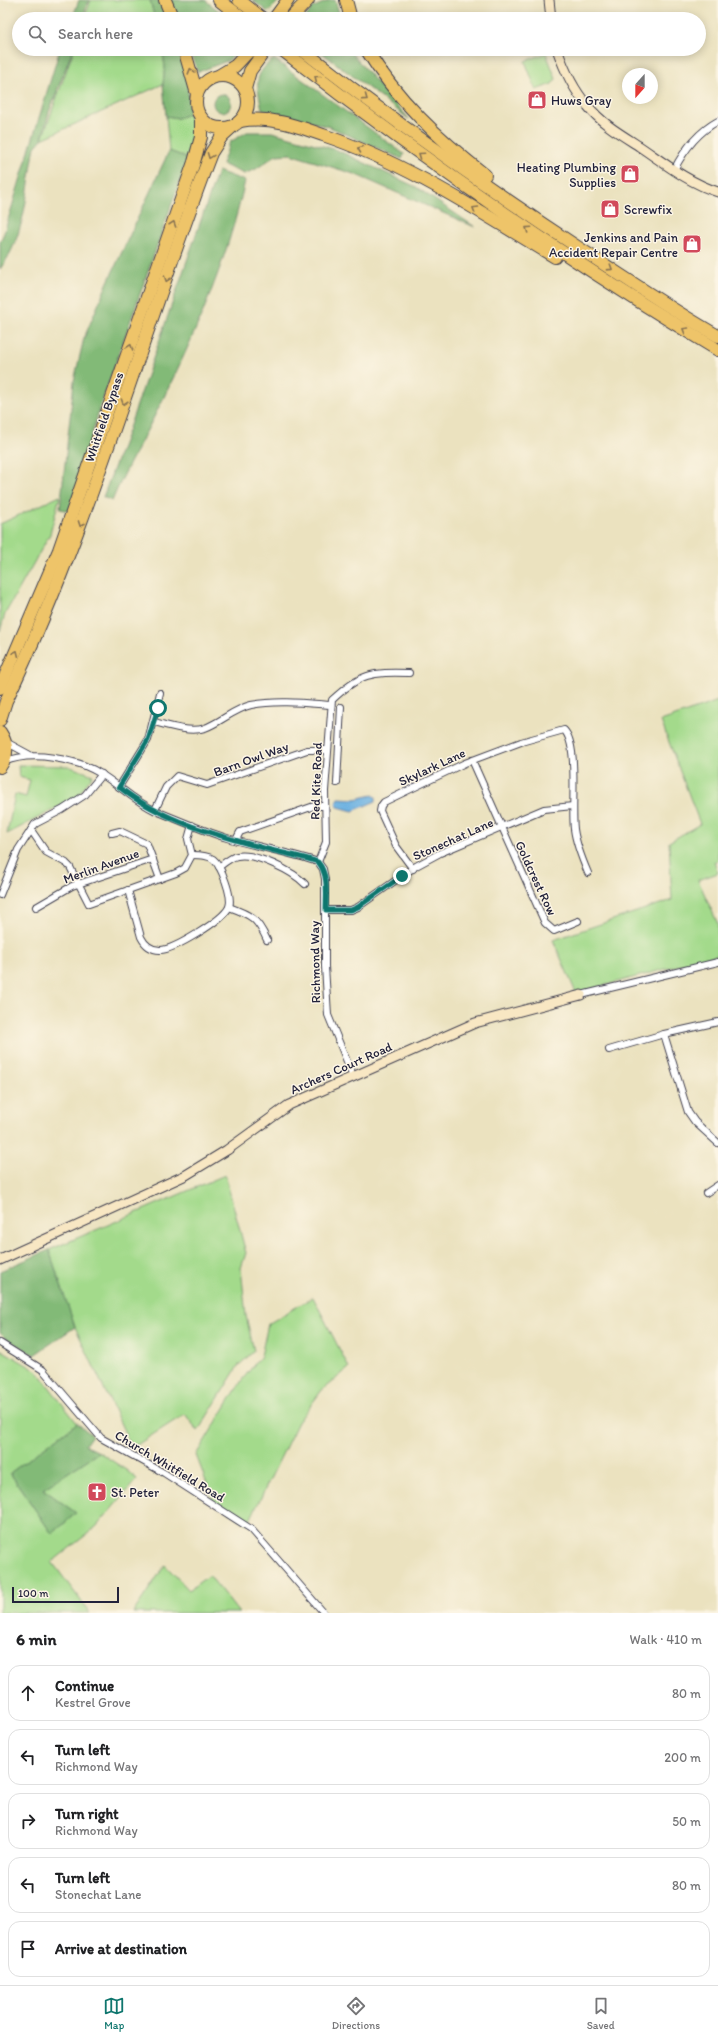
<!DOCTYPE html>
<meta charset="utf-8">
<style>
:root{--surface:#fff;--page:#f2f2f2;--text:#202124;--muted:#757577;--line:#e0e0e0;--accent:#0f766e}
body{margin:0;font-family:Itim,sans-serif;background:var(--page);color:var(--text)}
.compass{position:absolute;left:622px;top:68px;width:36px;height:36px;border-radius:50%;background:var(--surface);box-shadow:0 2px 10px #0003;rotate:201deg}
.scale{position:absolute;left:12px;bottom:10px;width:107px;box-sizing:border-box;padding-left:4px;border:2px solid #22223b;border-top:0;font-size:11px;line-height:14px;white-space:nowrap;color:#22223b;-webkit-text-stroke:3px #fcf5e5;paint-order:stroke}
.stop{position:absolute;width:12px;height:12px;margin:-9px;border:3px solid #0f766e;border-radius:50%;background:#fff}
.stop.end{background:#0f766e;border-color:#fff;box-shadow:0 1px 4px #0008}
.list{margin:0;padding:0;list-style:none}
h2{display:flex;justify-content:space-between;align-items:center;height:52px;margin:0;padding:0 16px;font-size:17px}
h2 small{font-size:13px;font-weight:400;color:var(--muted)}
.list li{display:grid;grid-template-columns:26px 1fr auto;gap:12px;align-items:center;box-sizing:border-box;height:56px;margin:0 8px 8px;padding:0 8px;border:1px solid var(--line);border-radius:12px}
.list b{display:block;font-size:15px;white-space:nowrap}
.list p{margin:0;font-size:13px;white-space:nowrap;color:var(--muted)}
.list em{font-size:13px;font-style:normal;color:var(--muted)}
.icon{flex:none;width:22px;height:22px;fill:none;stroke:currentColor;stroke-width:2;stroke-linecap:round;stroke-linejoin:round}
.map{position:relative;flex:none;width:718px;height:1613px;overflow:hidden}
.search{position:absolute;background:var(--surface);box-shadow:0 2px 10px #0003;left:12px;right:12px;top:12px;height:44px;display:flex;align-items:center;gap:10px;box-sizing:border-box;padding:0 14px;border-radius:22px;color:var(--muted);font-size:15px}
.sheet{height:372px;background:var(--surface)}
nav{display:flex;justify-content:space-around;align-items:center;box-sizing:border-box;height:56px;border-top:1px solid var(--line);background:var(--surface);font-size:11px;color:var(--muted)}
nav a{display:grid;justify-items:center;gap:2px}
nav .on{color:var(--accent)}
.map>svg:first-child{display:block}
.green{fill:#a3da8b;stroke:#627e63}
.forest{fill:#82ba77;stroke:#526e59}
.water{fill:#6bb0e1;stroke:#46698e}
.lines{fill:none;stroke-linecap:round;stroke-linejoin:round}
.street-casing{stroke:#403f4f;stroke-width:8}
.secondary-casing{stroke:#403f4f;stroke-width:11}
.highway-casing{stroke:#403f4f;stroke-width:14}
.street{stroke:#fff;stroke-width:6}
.secondary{stroke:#f8e7c3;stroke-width:9}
.highway{stroke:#eec469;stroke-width:12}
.oneway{stroke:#887352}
.route{stroke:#0f766e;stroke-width:5}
.labels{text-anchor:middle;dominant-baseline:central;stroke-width:3;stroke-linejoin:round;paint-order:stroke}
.poi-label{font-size:13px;fill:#22223b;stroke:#fcf5e5;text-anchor:start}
.street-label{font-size:13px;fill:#22223b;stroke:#fcf5e5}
</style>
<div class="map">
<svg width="718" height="1613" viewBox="0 0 718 1613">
<rect width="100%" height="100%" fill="#fcf5e5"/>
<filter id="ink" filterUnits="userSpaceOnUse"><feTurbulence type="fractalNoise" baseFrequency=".025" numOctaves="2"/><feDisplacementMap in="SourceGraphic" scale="8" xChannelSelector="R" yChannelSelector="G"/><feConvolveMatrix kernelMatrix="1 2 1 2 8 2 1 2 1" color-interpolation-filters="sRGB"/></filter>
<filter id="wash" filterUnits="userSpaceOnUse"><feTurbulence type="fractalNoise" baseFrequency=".012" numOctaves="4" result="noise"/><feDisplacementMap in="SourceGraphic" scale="16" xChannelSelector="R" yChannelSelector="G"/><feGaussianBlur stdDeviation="0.9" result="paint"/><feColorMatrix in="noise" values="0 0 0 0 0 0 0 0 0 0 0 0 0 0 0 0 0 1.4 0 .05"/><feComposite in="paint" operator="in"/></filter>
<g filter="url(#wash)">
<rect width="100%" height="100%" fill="#ebe2bf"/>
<!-- green -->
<g class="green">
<path d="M91 0H150L155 19H84Z"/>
<path d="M74 49H162L165 66 163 84 42 139Z"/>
<path d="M546 53 556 79 552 84 536 90 525 61Z"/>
<path d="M189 114 193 131 188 158 169 151 166 116 178 118Z"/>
<path d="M60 496 50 534 5 614 0 631V524Z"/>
<path d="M718 701V860L714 862 718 873 698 880 718 924V955L576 993 553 940 672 900 669 842 700 824 661 721Z"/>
<path d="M18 765 68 766 93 775 76 798 7 834 15 794 26 797 30 780 19 777Z"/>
<path d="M225 1175 246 1253 241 1268 246 1316 254 1351 238 1366 198 1431 185 1414 132 1448 75 1327 49 1250Z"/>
<path d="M313 1297 349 1368 322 1390 298 1422 248 1524 213 1500 196 1455 242 1380 261 1356 268 1324Z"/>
<path d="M0 1349 37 1371 77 1423 10 1473 52 1534 76 1513 43 1489 99 1452 126 1470 137 1479 96 1527 52 1562 90 1613H0Z"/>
<path d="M165 1565 189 1590 209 1575 239 1613H133Z"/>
</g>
<!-- forest -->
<g class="forest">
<path d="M79 0H89L82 19H72Z"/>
<path d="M150 0H158L167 19H155Z"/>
<path d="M168 0H205L229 19H176Z"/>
<path d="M252 0H280L268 12Z"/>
<path d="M330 0H335L341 19H305L312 8Z"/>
<path d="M60 49H73L49 112 42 139 35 147C27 187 26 236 0 269V242L4 233Z"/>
<path d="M162 49H179C187 71 189 91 189 114L178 118 166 116 163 84 165 66Z"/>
<path d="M189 49H239L229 60 198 72Z"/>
<path d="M317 49H351L352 54 409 119Z"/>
<path d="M274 59 404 154 402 159 330 127 262 109C257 84 252 75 274 59Z"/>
<circle cx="222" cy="103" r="9"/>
<path d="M247 132H272L337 150 416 187 475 227 354 174 290 154 276 155 256 169 244 174 222 164 230 142Z"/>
<path d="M169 151 188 158 99 410 69 511 60 509 74 381 84 338 107 284Z"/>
<path d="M218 171 245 181C227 262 194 338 157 411 142 441 125 470 112 501L103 497 128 431Z"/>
<path d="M49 1250 75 1327 34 1355 5 1338 0 1333V1271Z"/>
<path d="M77 1423 92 1435 85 1445 99 1452 43 1489 76 1513 52 1534 10 1473Z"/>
</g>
<!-- water -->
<path class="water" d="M373 795 376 797V801L353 811 338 807 336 803 339 798 355 799Z"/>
</g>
<g filter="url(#ink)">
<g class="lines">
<defs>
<g id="street">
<path d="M674 170C684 150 698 132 718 121"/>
<path d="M154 722C169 726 190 733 205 728 221 722 234 709 251 705 277 700 304 703 330 705"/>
<path d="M6 742 30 755"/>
<path d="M472 760 545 923 554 931 578 921"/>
<path d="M4 762C25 753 51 756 73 762 107 770 125 797 156 811 179 820 203 831 227 838 257 847 289 852 318 862L323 869 325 879V966L328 1015 353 1076"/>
<path d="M337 783 341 707"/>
<path d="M119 787 148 740 160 693"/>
<path d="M155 810 166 787 177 776 207 785 307 750H327"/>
<path d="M31 830 46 852 66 863 70 867 89 904 176 873 185 868 192 855 188 839 192 825"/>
<path d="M112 833 120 831 147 844 160 879"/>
<path d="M236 840 240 832 314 806H325"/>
<path d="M318 862 326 842 325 791 332 700C361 673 371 672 409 673"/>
<path d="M219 867C224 863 231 857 237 856 255 852 294 872 305 884"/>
<path d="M413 869 396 846 380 811 381 806 384 802 465 763 521 742 564 730C579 745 571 805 574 829 576 844 582 859 588 873"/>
<path d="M128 890 141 937C145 945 151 950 160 950 174 950 223 920 229 907 233 897 221 865 213 859 207 855 199 855 192 855"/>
<path d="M0 895 18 850 35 824 62 810 85 795 102 774"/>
<path d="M36 907 72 886 153 859"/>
<path d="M229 907C251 915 257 918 267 940"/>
<path d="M326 910H351L358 907 416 866 440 853 544 809 573 806"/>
<path d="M581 995 718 962"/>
<path d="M664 1034 688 1112 695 1122 718 1143"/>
<path d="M609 1050 664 1034 718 1022"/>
<path d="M706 1193 718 1185"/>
<path d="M0 1343 43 1370 101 1438 164 1473 251 1529 324 1613"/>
</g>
<g id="secondary">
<path d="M549 0 551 19"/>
<path d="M557 49C564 69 573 89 587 105 601 123 620 134 639 146 664 163 689 183 718 192"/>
<path d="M0 1260 186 1175 227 1150 289 1105 475 1023 581 995"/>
</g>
<g id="highway">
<path d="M165 0 173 19"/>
<path d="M219 0 243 19"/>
<path d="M239 0 263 19"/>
<path d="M346 0 351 19"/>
<path d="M274 19 288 0"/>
<path d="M290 19 308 0"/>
<path d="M184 49 197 94"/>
<path d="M281 49C420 158 566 259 718 350"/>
<path d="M301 49C392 120 486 187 582 250 627 279 672 310 718 336"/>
<path d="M366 49C397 100 439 139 485 175"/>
<path d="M220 75 235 66 251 49"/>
<circle cx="222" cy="102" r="26"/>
<path d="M245 89 250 71 266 49"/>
<path d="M240 121C270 116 295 125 323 135 407 163 480 212 555 257"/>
<path d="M0 688 59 550 194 162 201 137V117"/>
<path d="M0 720 6 701C91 524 141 336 211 153L222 136 233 126"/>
<path d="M0 732C8 744 8 756 0 767"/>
</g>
</defs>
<!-- street casing -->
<use href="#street" class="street-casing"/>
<!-- secondary casing -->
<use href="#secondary" class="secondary-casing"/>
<!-- highway casing -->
<use href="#highway" class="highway-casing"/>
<!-- street -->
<use href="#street" class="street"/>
<!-- secondary -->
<use href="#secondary" class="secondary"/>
<!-- highway -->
<use href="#highway" class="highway"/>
</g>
<!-- one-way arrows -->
<defs><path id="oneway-chevron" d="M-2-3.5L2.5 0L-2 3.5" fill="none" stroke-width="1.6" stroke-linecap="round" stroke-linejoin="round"/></defs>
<g class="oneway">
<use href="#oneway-chevron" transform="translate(191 71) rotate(-106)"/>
<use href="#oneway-chevron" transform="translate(317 78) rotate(-142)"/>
<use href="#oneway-chevron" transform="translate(365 98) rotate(36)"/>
<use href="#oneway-chevron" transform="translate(360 149) rotate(-158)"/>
<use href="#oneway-chevron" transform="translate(421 155) rotate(-145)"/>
<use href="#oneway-chevron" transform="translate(210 156) rotate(111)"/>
<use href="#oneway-chevron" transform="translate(475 209) rotate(-149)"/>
<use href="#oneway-chevron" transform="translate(173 224) rotate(-71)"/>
<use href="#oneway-chevron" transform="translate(528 229) rotate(-146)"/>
<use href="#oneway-chevron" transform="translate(610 268) rotate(33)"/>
<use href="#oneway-chevron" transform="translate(167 279) rotate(109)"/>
<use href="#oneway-chevron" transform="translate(685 330) rotate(-149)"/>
<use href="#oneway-chevron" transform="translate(130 347) rotate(-71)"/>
<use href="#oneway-chevron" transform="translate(124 402) rotate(109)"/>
<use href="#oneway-chevron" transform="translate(81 524) rotate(110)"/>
<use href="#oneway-chevron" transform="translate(16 653) rotate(-66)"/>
</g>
</g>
<g class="lines" filter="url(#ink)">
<!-- route -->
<path class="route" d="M158 708 148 740 119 787C162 821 219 836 271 850 287 854 303 857 318 862 329 875 326 894 326 910H351L358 907 402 876"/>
</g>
<!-- icons -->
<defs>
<symbol id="shop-square" viewBox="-11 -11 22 22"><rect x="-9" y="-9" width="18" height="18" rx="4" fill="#d1495b" stroke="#fcf5e5"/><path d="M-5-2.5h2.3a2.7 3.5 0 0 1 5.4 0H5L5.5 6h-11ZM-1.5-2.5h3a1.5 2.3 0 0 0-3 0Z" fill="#fff"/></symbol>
<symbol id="church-square" viewBox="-11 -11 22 22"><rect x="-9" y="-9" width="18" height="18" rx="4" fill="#d1495b" stroke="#fcf5e5"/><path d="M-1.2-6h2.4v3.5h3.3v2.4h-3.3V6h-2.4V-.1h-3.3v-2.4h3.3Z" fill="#fff"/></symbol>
</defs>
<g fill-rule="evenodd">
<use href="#shop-square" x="526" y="89" width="22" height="22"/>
<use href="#shop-square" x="619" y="163" width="22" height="22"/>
<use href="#shop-square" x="599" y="198" width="22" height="22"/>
<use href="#shop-square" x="681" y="233" width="22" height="22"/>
<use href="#church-square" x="86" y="1481" width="22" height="22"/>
</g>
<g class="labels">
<!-- poi labels -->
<g class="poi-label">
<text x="551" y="100">Huws Gray</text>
<text x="616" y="167" text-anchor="end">Heating Plumbing<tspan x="616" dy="15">Supplies</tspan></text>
<text x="624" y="209">Screwfix</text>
<text x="678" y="237" text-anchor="end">Jenkins and Pain<tspan x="678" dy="15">Accident Repair Centre</tspan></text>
<text x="111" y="1492">St. Peter</text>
</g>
<!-- street labels -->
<g class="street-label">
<text transform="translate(104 417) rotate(-71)">Whitfield Bypass</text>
<text transform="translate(251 759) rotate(-20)">Barn Owl Way</text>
<text transform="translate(432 767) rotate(-25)">Skylark Lane</text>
<text transform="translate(316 781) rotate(-88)">Red Kite Road</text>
<text transform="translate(453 839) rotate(-24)">Stonechat Lane</text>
<text transform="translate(101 866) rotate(-20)">Merlin Avenue</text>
<text transform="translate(536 878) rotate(65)">Goldcrest Row</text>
<text transform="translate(315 962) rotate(-91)">Richmond Way</text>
<text transform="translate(341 1068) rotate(-24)">Archers Court Road</text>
<text transform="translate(170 1466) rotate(31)">Church Whitfield Road</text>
</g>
</g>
</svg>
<svg class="compass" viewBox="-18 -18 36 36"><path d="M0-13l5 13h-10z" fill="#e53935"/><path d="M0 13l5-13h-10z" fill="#757577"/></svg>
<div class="scale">100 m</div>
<div class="stop" style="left:158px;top:708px"></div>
<div class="stop end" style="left:402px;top:876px"></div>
<div class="search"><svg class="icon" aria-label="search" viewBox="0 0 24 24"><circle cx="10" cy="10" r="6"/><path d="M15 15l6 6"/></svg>Search here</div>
</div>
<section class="sheet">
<h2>6 min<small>Walk · 410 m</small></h2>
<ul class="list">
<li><svg class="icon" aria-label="ahead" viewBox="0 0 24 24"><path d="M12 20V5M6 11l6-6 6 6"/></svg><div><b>Continue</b><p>Kestrel Grove</p></div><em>80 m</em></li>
<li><svg class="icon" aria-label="left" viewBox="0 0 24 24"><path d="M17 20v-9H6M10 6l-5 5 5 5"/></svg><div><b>Turn left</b><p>Richmond Way</p></div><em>200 m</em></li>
<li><svg class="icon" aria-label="right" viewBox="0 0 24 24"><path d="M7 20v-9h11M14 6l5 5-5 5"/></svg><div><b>Turn right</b><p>Richmond Way</p></div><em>50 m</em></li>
<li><svg class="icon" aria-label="left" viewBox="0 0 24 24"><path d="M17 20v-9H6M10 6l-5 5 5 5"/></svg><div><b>Turn left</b><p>Stonechat Lane</p></div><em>80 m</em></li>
<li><svg class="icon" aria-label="arrive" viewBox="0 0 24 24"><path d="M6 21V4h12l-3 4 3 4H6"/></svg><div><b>Arrive at destination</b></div></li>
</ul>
</section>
<nav>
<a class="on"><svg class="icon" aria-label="map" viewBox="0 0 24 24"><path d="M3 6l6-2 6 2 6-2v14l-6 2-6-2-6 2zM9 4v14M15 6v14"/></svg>Map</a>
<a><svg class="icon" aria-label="directions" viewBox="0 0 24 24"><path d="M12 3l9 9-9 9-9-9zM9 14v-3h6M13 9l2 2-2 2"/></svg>Directions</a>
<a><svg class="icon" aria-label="saved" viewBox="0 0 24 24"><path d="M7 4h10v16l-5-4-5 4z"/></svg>Saved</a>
</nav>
